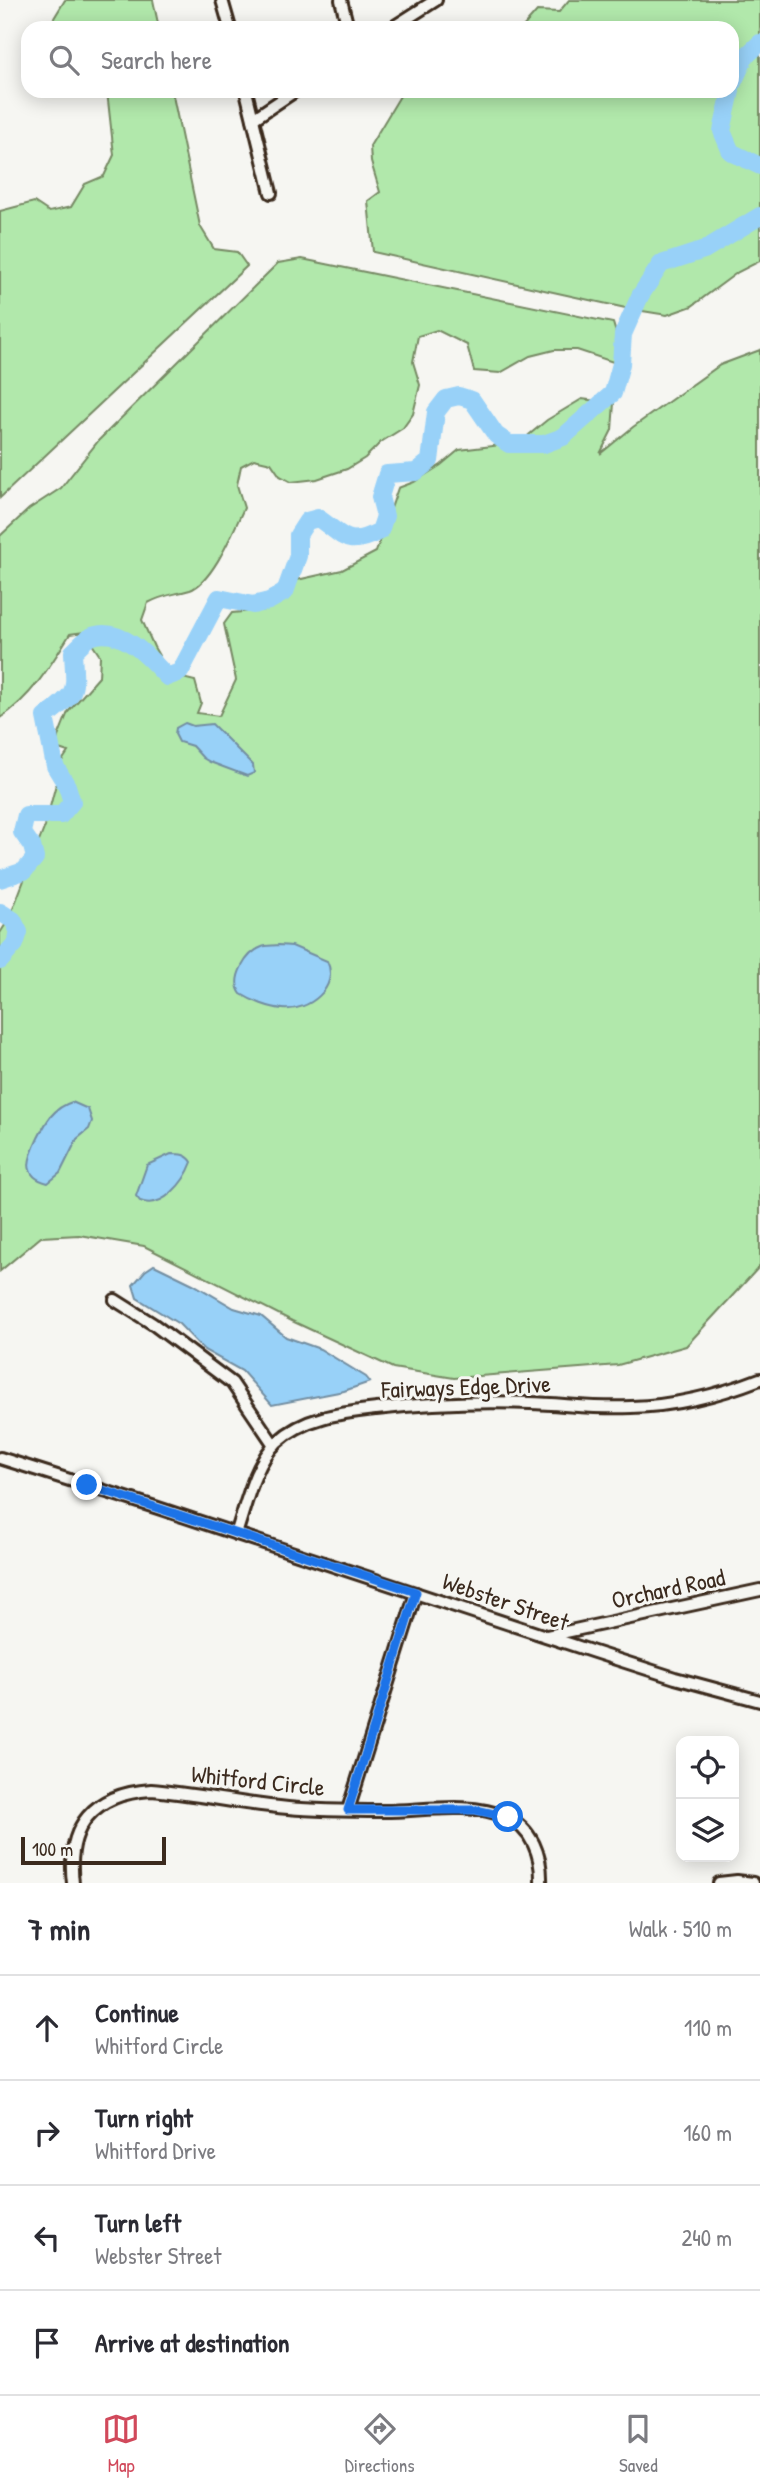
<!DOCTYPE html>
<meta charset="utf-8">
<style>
:root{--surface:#fff;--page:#f2f2f3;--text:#2b2b33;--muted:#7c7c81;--line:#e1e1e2;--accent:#d1495b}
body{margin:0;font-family:"Patrick Hand",sans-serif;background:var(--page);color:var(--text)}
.controls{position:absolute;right:21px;bottom:21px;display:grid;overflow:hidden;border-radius:14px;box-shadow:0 4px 18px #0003}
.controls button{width:63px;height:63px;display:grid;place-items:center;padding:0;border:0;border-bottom:2px solid var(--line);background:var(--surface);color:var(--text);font:35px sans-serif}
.scale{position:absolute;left:21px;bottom:18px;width:145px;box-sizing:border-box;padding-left:7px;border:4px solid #3b2a1e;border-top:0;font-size:19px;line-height:24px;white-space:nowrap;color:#3b2a1e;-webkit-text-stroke:5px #f6f6f2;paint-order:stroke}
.stop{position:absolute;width:21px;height:21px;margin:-16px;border:5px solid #1a73e8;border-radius:50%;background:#fff}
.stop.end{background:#1a73e8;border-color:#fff;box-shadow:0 2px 7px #0008}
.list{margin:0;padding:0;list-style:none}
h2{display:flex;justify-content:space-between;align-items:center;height:91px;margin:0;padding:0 28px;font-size:30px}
h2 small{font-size:23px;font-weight:400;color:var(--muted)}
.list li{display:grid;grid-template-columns:46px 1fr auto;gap:21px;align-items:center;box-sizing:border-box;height:105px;padding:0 28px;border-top:2px solid var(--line)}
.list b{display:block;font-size:26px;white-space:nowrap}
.list p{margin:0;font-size:23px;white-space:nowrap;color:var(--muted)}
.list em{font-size:23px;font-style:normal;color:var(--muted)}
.icon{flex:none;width:38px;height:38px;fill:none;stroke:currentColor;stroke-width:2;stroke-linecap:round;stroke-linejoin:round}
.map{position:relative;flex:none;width:760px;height:1883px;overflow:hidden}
.search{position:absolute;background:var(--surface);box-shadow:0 4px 18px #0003;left:21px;right:21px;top:21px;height:77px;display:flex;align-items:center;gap:18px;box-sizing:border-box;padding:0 24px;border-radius:21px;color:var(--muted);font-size:26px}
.sheet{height:511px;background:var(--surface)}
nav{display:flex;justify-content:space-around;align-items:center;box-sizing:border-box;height:98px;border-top:2px solid var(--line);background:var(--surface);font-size:19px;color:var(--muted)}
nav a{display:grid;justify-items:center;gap:4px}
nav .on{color:var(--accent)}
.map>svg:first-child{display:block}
.green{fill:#b1e8ab;stroke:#768964;stroke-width:2}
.water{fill:#98d1f8;stroke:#738ea1;stroke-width:2}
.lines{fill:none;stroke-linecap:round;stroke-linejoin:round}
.river{stroke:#98d1f8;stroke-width:18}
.minor-casing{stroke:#3b2a1e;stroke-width:16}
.minor{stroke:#f6f6f2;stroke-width:10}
.route{stroke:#1a73e8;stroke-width:9}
.labels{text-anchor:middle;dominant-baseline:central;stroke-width:6;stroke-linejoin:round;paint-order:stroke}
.street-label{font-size:24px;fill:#3b2a1e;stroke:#f6f6f2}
</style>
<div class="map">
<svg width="760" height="1883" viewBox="0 0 760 1883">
<rect width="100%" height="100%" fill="#f6f6f2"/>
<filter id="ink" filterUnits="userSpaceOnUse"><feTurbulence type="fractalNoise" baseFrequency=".0143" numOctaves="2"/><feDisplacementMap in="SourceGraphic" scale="14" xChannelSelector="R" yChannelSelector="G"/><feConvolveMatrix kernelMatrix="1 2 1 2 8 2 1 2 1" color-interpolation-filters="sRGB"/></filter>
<g filter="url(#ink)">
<!-- green -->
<g class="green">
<path d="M65 0H153L159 28H48Z"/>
<path d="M569 0H760V261L738 272 692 306 667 315 630 309 373 252 368 201 380 192 371 162 370 146 400 96 398 91H732V28H522L537 11 559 12Z"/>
<path d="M107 91H172L200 226 214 249 237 252 247 266 0 498V211L34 202 49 212 71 207 85 184 104 176 114 155Z"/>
<path d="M302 259 613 323 619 343 616 363 577 350H554L530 356 500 373 474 371 467 345 437 330 418 336 413 362 420 385 413 414 403 428 381 442 365 458 347 469 317 479 291 482 280 476 271 463 254 459 241 466 237 485 244 508C234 529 213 582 190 590 173 595 165 594 148 603L142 620 154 647 170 675 195 681 201 703 197 713 219 716 236 680 224 624 232 613 265 610 297 580 342 570 376 552 398 488 414 482 441 465 459 450 519 443 547 420 582 399 614 403 612 430 600 454 633 427 720 365 760 350V1266L686 1346 618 1365 454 1378 393 1368 292 1321 144 1246 79 1235 41 1237 0 1271V933L9 919 45 826 62 761 68 752 56 748 58 737 68 712 99 677 100 656 84 632 70 634C51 665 31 698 0 718V536L29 509 61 488 99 440 278 263Z"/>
</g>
<!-- water -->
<g class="water">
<path d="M185 723 193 726 212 724 253 765 254 773 247 776 210 762 203 758 192 746 179 742 175 734 176 728Z"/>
<path d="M279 945 292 946 327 961C340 987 308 1012 283 1009 270 1008 252 1001 241 994 230 979 246 953 262 947 266 945 274 946 279 945Z"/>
<path d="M72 1102 88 1109 92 1121 89 1129 77 1139 60 1173 48 1183C20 1176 29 1157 38 1138 46 1122 53 1108 72 1102Z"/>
<path d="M171 1154C180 1154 187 1154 192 1162 185 1181 163 1210 140 1201L136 1196 147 1165Z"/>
<path d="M154 1265 193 1284 234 1308 261 1316 286 1337 320 1349 366 1377 370 1382 344 1391 272 1405 242 1371 204 1350 179 1324 137 1298 133 1285 145 1271Z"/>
</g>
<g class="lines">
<!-- river -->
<g class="river">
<path d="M732 85 745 57 760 43"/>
<path d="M731 91 722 131 731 152 760 166"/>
<path d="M0 879 24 871 35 858 32 846 22 832 26 815H61L72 802 67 786 55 766 45 717C79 690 75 695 73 652 78 648 84 640 90 637 120 624 150 658 167 677L180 672 219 598 253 605 269 601 285 592 298 556V535L307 521 318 518C346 537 346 548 380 531L385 516 380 497 387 474 416 472 430 461 436 412 446 399 459 396 472 400 496 435 509 444H544L563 437 613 393 621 364 623 334 640 296 661 264 704 250 760 216"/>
<path d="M0 912 13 920 19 932 15 944 0 961"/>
</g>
<defs>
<g id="minor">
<path d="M222 0 230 28"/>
<path d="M341 0 348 28"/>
<path d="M392 28 436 0"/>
<path d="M246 91 271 193"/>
<path d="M253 119 295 91"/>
<path d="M115 1300 153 1324 232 1383 274 1445"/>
<path d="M0 1458 155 1507 594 1652 675 1678 760 1701"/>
<path d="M236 1534C246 1505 254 1464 277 1442 304 1417 341 1413 376 1409 427 1403 478 1401 530 1403 564 1404 597 1409 631 1407 676 1406 719 1395 760 1379"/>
<path d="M547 1636 760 1590"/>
<path d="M348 1810 416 1593"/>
<path d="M73 1883C66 1826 93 1794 151 1790 197 1794 242 1804 288 1808 320 1811 353 1811 384 1811 423 1811 470 1801 506 1817 532 1828 542 1856 541 1883"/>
<path d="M719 1883 737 1881 753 1883"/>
</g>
</defs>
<!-- minor casing -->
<use href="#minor" class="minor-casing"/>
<!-- minor -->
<use href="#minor" class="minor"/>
</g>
</g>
<g class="lines" filter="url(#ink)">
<!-- route -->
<path class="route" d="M87 1485 416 1592 348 1810H476L508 1817"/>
</g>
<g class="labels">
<!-- street labels -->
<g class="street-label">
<text transform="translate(466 1386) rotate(-2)">Fairways Edge Drive</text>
<text transform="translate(668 1588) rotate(-12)">Orchard Road</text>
<text transform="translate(506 1601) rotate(19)">Webster Street</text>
<text transform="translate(258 1780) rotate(6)">Whitford Circle</text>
</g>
</g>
</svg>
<div class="controls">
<button><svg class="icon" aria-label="locate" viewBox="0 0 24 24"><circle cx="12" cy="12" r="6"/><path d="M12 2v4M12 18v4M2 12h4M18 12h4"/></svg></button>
<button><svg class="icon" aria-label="layers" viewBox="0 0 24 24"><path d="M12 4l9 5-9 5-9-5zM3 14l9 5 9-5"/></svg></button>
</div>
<div class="scale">100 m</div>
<div class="stop" style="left:508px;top:1817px"></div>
<div class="stop end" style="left:87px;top:1485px"></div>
<div class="search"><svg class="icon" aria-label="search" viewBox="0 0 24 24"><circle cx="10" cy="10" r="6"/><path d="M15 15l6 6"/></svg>Search here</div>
</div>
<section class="sheet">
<h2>7 min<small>Walk · 510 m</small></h2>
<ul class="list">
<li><svg class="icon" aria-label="ahead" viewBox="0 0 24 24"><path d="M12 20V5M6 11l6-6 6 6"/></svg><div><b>Continue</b><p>Whitford Circle</p></div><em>110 m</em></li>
<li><svg class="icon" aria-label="right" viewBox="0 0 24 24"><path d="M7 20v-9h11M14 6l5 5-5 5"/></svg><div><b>Turn right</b><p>Whitford Drive</p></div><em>160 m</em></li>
<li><svg class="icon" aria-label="left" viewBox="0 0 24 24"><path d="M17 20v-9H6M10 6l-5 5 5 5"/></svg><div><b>Turn left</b><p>Webster Street</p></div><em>240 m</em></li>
<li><svg class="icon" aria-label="arrive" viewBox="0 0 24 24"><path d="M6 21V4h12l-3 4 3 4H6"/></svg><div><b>Arrive at destination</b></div></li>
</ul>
</section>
<nav>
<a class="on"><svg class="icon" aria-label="map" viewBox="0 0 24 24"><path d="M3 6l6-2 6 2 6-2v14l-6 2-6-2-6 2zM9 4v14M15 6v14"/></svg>Map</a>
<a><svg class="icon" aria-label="directions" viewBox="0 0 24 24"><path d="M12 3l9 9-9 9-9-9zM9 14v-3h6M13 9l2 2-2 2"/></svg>Directions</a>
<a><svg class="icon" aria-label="saved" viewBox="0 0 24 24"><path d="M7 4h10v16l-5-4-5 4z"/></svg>Saved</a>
</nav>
